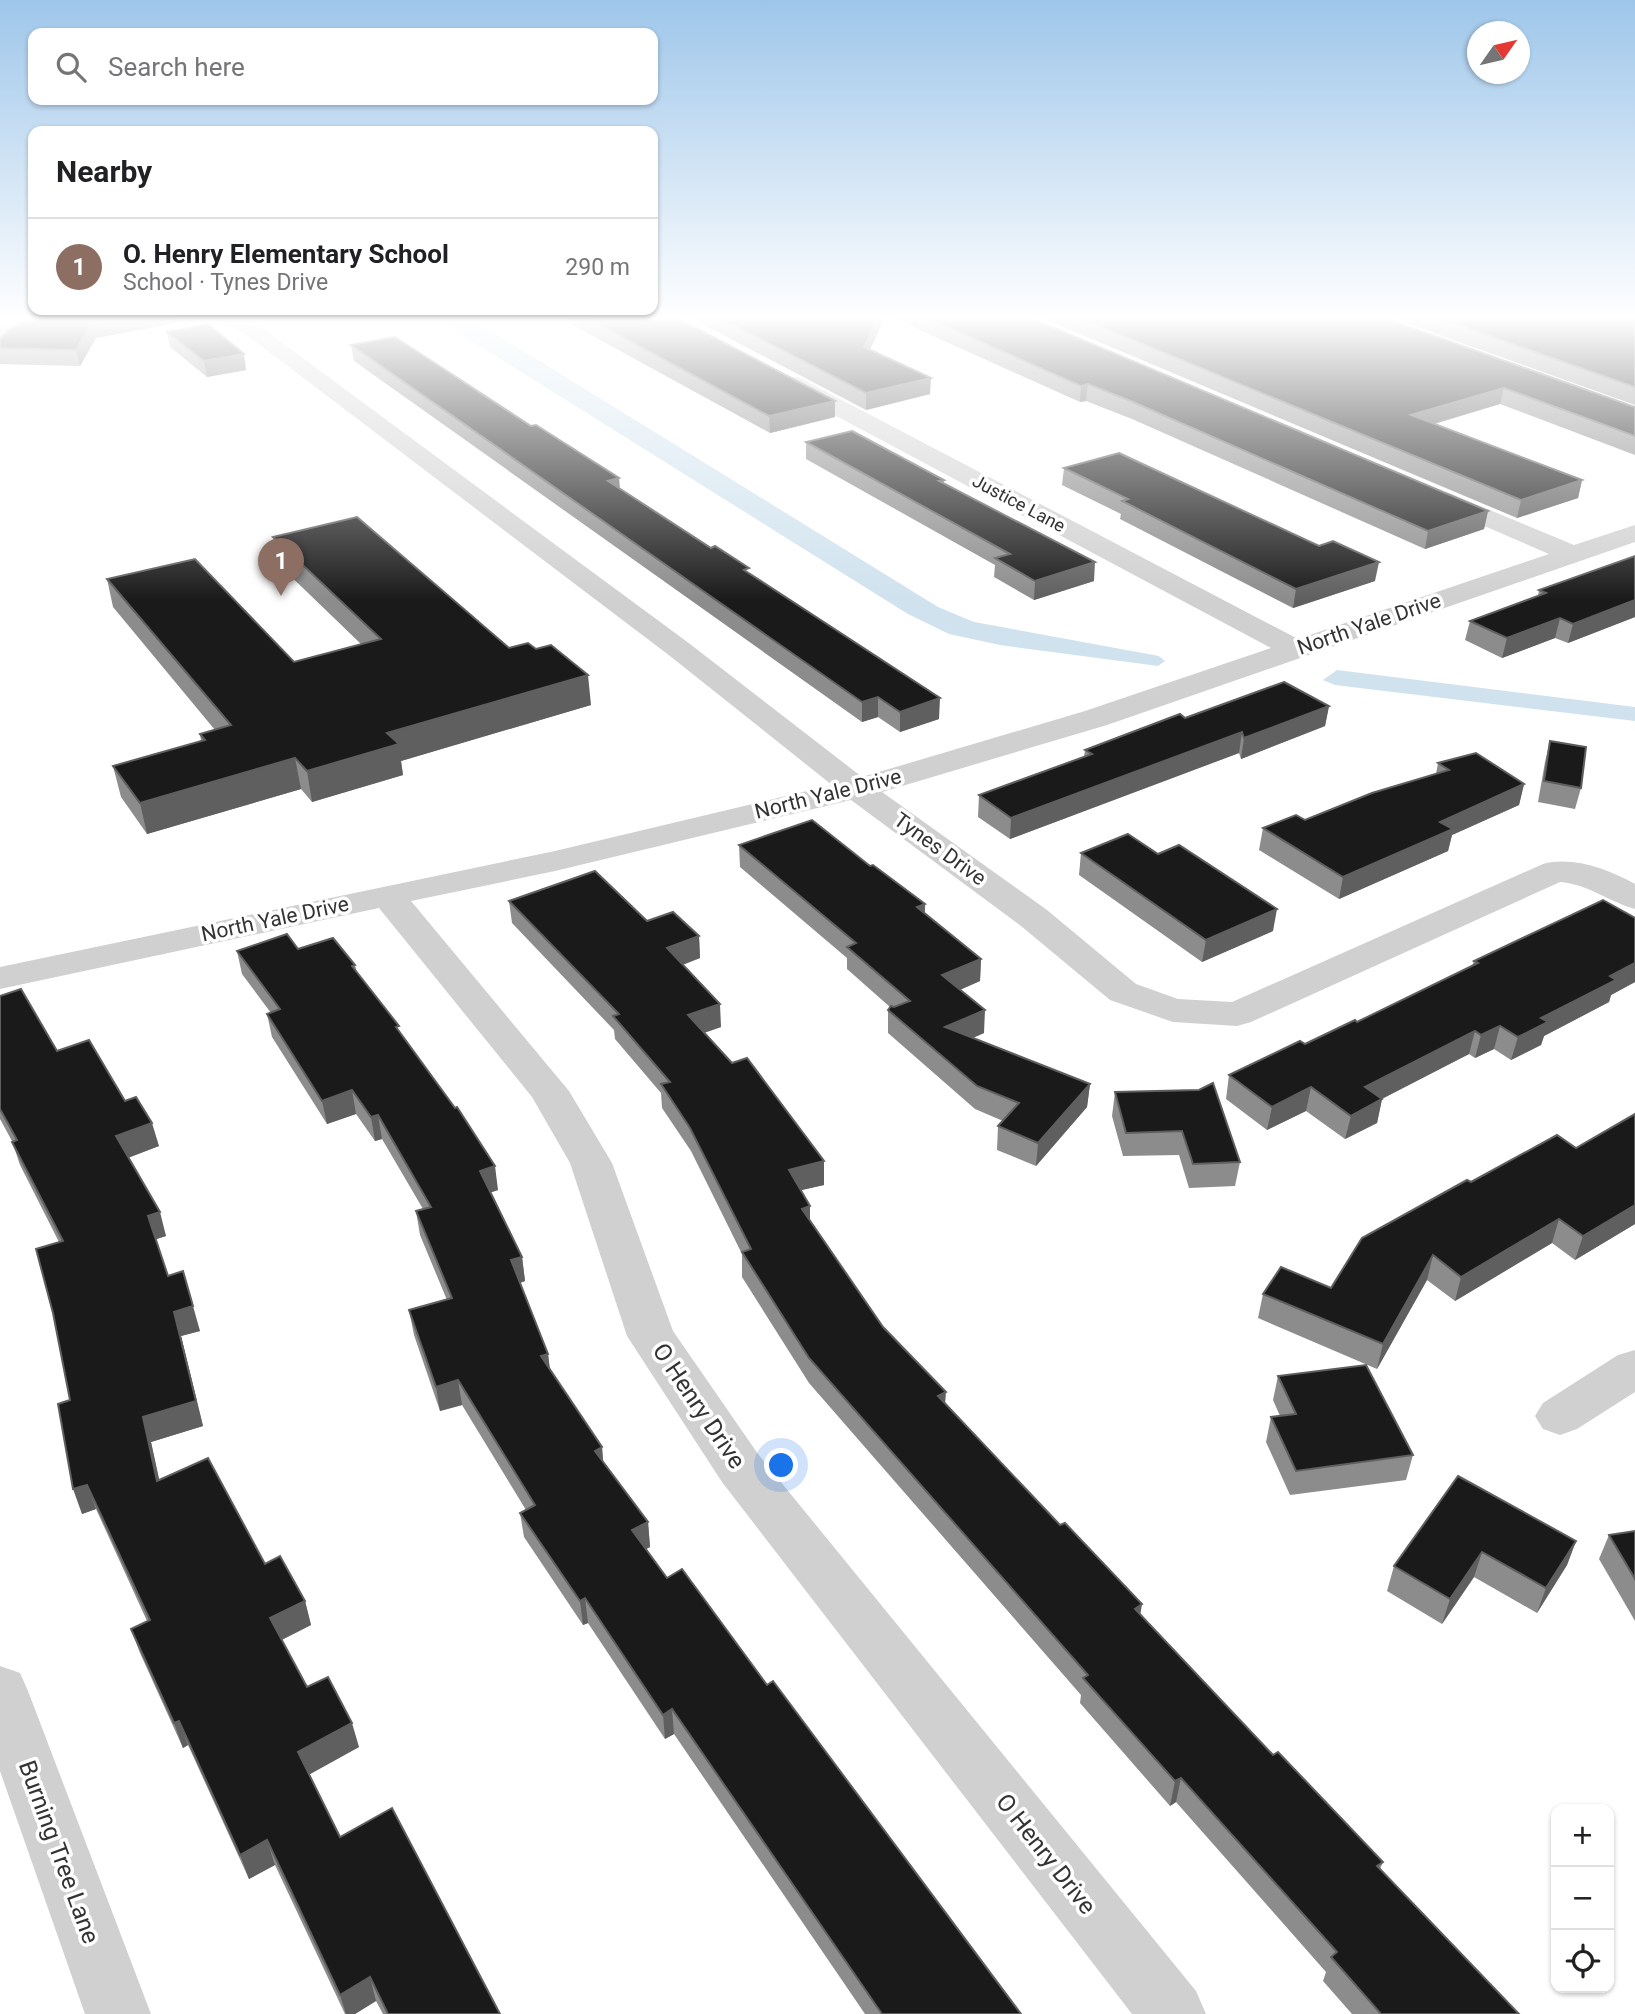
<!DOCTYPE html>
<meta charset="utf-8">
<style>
:root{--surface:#fff;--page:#f6f6f6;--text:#202124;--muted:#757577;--line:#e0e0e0;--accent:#e63946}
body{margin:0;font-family:Roboto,sans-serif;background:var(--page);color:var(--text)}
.controls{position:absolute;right:21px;bottom:21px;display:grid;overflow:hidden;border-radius:14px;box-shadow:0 2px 5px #0004}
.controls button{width:63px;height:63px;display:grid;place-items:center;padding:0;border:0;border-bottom:2px solid var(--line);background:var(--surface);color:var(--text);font:35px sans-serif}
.compass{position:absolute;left:1467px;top:21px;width:63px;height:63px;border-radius:50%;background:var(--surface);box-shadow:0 2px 5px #0004;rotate:56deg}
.you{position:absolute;left:782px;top:1466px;width:24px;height:24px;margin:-18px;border:5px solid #fff;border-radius:50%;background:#1a73e8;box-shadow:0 0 0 10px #1a73e833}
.badge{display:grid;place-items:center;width:46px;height:46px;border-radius:50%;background:var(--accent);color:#fff;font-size:23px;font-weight:700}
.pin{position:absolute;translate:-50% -58px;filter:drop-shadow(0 2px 4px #0008)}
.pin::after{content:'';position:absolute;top:37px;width:24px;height:21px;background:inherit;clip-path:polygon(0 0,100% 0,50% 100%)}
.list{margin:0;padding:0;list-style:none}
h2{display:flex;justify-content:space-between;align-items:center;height:91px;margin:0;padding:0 28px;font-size:30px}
h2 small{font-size:23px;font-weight:400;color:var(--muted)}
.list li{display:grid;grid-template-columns:46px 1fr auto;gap:21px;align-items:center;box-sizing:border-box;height:98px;padding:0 28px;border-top:2px solid var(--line)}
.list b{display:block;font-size:26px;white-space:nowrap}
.list p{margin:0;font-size:23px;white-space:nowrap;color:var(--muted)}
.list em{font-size:23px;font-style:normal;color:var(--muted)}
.icon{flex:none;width:38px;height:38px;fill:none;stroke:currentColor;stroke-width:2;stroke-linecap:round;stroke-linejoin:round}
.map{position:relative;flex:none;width:1635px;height:2014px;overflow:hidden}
.search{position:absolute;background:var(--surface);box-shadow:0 2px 5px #0004;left:28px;top:28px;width:630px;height:77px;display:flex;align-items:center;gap:18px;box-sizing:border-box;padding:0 24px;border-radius:14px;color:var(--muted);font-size:26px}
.panel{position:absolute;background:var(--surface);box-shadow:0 2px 5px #0004;left:28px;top:126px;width:630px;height:189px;border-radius:14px}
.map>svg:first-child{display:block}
.water{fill:#cfe2ee}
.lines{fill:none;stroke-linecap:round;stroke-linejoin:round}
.minor{fill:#d0d0d0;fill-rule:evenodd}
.wall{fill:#8c8c8c}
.shaded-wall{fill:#5f5f5f}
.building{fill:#1a1a1a;stroke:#5f5f5f;stroke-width:2}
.labels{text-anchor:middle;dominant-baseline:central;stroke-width:7;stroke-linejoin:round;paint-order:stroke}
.far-street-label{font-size:18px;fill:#333;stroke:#fff}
.street-label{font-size:21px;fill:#333;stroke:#fff}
.near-street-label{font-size:24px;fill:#333;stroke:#fff}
</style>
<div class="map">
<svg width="1635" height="2014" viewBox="0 0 1635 2014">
<rect width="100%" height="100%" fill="#fff"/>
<!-- water -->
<g class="water">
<path d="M435 318H470L938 607 974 622 1159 656 1165 661 1158 666 1000 645 949 634 908 614Z"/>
<path d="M1337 670 1635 707V721L1335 685 1323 680Z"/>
</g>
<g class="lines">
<!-- minor -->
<g class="minor">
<path d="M50 318H93L83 324 0 340V328Z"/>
<path d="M218 318H244L262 328 690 644 862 777 1085 711 1271 648 782 387 779 382 782 377H798L1298 639 1549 554 1431 503 1428 498 1431 493 1440 491 1449 493 1574 545 1635 525V542L1107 725 882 792 1047 910 1136 984 1178 999 1232 1002 1543 864C1573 856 1608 869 1635 884V909C1609 902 1588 884 1560 882L1251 1022 1237 1026 1173 1022 1110 1000 1021 926 851 800 555 871 411 901 569 1091 612 1163 673 1331 758 1454 1196 1991 1206 2014H1132L722 1482 627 1336 570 1163 532 1097 379 908 0 989V967L555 851 832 785 670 656 248 336Z"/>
<path d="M1635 1350V1392L1577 1429 1560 1435 1543 1429 1535 1416 1543 1403 1618 1355Z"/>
<path d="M0 1666 20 1673 28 1691 151 2014H85L0 1771Z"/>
</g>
</g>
<!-- wall -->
<g class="wall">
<path d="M560 318H677L835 417 770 433Z"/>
<path d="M691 318H885L870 349 930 394 866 410Z"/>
<path d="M893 318H1031L1488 511 1484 529 1425 549 1132 419 1086 401 1080 402Z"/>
<path d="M1042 318H1384L1635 407V455L1500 404 1435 424 1582 480 1578 498 1517 518Z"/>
<path d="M1392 318H1635V405Z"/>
<path d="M180 322 96 338 80 366 0 364V338Z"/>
<path d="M167 332 246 370 207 377 170 347Z"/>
<path d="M351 345 531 426 619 478 620 488 749 573 939 719 900 732 878 717 862 722 354 361Z"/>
<path d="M806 442 944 480V484L1094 581 1034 600 994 577 995 565 806 459Z"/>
<path d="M1064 468 1319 546 1375 581 1293 608 1120 519 1121 514 1062 485Z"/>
<path d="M273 537 509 648 591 705 401 761 403 775 312 802 301 789 147 834 121 797 113 766 201 741 200 734 215 730 113 607 107 579 294 662 361 644 278 564Z"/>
<path d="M1635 556V617L1568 643 1555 638 1502 658 1465 640 1470 621 1538 596 1539 590Z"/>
<path d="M1329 706 1325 726 1241 759 1239 753 1010 839 978 817 979 795 1084 757 1085 750Z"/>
<path d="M1550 741 1581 788 1575 809 1538 802 1545 762Z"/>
<path d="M1438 763 1524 784 1519 805 1452 835 1448 851 1339 899 1259 850 1263 828 1305 820 1436 774Z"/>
<path d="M739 845 870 866 925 904V914L981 959 980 981 960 990 984 1033 973 1038 1090 1084 1087 1107 1036 1166 997 1150 998 1126 1003 1121 975 1109 888 1033V1010L890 1007 847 969V958L740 867Z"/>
<path d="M1081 853 1158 854 1273 931 1202 962 1079 875Z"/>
<path d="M509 901 647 921 699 936 700 958 683 965 721 1027 704 1033 824 1185 801 1190 810 1221 883 1327 945 1403 1141 1615 1273 1755 1383 1862 1380 1869 1519 2014H1352L1323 1981 1326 1972 1176 1802 1170 1806 1080 1703 1081 1695 809 1383 742 1277V1254L691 1151 662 1108 661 1093 615 1039 614 1030 512 923Z"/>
<path d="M1635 918V982L1611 995 1609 1002 1544 1036 1541 1045 1511 1060 1494 1049 1475 1058 1469 1054 1382 1099 1377 1123 1345 1139 1306 1111 1267 1130 1226 1099 1229 1075 1357 1022 1472 966 1474 961Z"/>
<path d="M298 949 355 965 357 973 400 1033 498 1190 491 1192 522 1257 525 1281 520 1283 548 1354 550 1371 602 1447 603 1462 648 1522 650 1547 646 1549 667 1578 767 1685 1021 2014H865L674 1734 665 1739 588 1623 583 1625 524 1537 520 1513 526 1510 462 1405 440 1411 414 1335 409 1310 447 1300 420 1235 416 1211 423 1209 382 1139 375 1141 356 1114 327 1124 272 1037 267 1014 271 1013 242 974 237 951Z"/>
<path d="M0 996 57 1051 125 1101 159 1146 128 1158 166 1236 155 1239 168 1276 200 1331 181 1336 203 1426 151 1442 159 1480 265 1564 305 1601 311 1625 282 1640 307 1687 359 1747 309 1774 340 1837 500 2014H383L376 2001 355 2014H345L275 1865 249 1879 188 1745 183 1748 140 1653 131 1629 147 1621 96 1509 82 1514 70 1400 59 1242 20 1165 12 1141 0 1119Z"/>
<path d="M1115 1092 1240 1162 1235 1186 1189 1188 1179 1155 1123 1156 1112 1116Z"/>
<path d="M1635 1114V1224L1575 1260 1552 1243 1455 1301 1427 1280 1377 1369 1258 1318 1263 1294 1331 1288 1471 1182 1576 1148Z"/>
<path d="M1278 1376 1413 1455 1406 1480 1290 1495 1266 1442 1271 1417 1280 1416 1273 1400Z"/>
<path d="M1458 1476 1576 1541 1567 1565 1537 1613 1474 1577 1442 1624 1387 1591 1394 1566Z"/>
<path d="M1635 1531V1621L1599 1559 1609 1535Z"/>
</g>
<!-- shaded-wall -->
<g class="shaded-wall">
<path d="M117 318H179L180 322 96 338 80 366 76 350 92 323Z"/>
<path d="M878 318H885L864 362V347Z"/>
<path d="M244 354 246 370 207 377 204 361Z"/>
<path d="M931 378 930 394 866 410V393Z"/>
<path d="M1088 384 1086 401 1080 402 1081 386Z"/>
<path d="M1504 388 1500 404 1408 431 1411 415Z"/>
<path d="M835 401V417L770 433 769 416Z"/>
<path d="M619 478 620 496 608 481Z"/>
<path d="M1582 480 1578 498 1517 518 1521 500Z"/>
<path d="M1488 511 1484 529 1425 549 1428 531Z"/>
<path d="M1095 562 1094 581 1034 600 1035 581Z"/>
<path d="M1379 562 1375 581 1293 608 1296 589Z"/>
<path d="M1635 600V617L1568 643 1573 624Z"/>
<path d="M1560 618 1555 638 1502 658 1507 638Z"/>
<path d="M588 675 591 705 401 761 403 775 312 802 307 771 387 733Z"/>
<path d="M878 697V717L862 722V702Z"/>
<path d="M940 698 939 719 900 732V712Z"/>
<path d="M1329 706 1325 726 1241 759 1244 738Z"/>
<path d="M1242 732 1239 753 1010 839 1011 818Z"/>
<path d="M295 758 301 789 147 834 140 803Z"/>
<path d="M1524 784 1519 805 1452 835 1448 851 1339 899 1343 877 1440 822Z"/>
<path d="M925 904 924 926 917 907Z"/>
<path d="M1277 909 1273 931 1202 962 1206 940Z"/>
<path d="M699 936 700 958 668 970 667 948Z"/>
<path d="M981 959 980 981 941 998 942 975Z"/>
<path d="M1635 963V982L1611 995 1609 1002 1544 1036 1541 1045 1511 1060 1518 1037 1541 1018 1610 976Z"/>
<path d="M720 1004 721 1027 689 1038 688 1015Z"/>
<path d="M985 1010 984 1033 944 1050 945 1027Z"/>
<path d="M1500 1026 1494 1049 1475 1058 1481 1035Z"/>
<path d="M1475 1031 1469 1054 1360 1110 1365 1087Z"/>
<path d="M1090 1084 1087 1107 1036 1166 1038 1143Z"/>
<path d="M1311 1087 1306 1111 1267 1130 1272 1107Z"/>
<path d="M352 1090 356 1114 327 1124 322 1101Z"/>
<path d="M1382 1099 1377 1123 1345 1139 1351 1116Z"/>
<path d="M378 1115 382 1139 375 1141 371 1117Z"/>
<path d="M152 1123 159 1146 122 1160 116 1136Z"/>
<path d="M824 1161V1185L789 1193V1170Z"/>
<path d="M495 1166 498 1190 484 1195 480 1171Z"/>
<path d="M1635 1205V1224L1575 1260 1583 1236Z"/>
<path d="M810 1206V1230L802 1209Z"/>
<path d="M160 1212 166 1236 154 1240 148 1216Z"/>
<path d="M1559 1219 1552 1243 1455 1301 1461 1277Z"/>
<path d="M1433 1255 1427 1280 1377 1369 1383 1344Z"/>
<path d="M522 1257 525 1281 514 1285 511 1260Z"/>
<path d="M193 1306 200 1331 181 1336 203 1426 151 1442 165 1506 157 1481 143 1417 174 1312Z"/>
<path d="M548 1354 551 1378 541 1356Z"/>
<path d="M458 1380 462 1405 440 1411 436 1387Z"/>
<path d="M946 1392 944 1417 938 1396Z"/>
<path d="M602 1447 604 1472 595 1451Z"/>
<path d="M87 1485 96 1509 82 1514 73 1489Z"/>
<path d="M648 1522 650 1547 634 1555 632 1530Z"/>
<path d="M1576 1541 1567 1565 1537 1613 1546 1588Z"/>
<path d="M1482 1552 1474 1577 1442 1624 1450 1599Z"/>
<path d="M585 1598 588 1623 583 1625 580 1601Z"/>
<path d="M305 1601 311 1625 277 1642 270 1618Z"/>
<path d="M1142 1604 1138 1629 1135 1609Z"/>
<path d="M672 1709 674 1734 665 1739 663 1715Z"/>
<path d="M179 1721 188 1745 183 1748 174 1723Z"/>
<path d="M352 1723 359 1747 305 1777 298 1752Z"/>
<path d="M1181 1778 1176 1802 1170 1806 1175 1781Z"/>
<path d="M267 1840 275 1865 249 1879 240 1855Z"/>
<path d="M370 1977 376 2001 355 2014H346L340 1995Z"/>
</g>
<!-- building -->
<g class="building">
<path d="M44 318H117L92 323 76 350 0 348V338L19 323Z"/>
<path d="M587 318H677L835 401 769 416Z"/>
<path d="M720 318H878L864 347 931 378 866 393Z"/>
<path d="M927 318H1031L1488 511 1428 531 1133 402 1088 384 1081 386Z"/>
<path d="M1080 318H1384L1635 407V436L1504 388 1411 415 1582 480 1521 500Z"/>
<path d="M1438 318H1635V387Z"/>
<path d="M208 324 244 354 204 361 167 332Z"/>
<path d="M395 337 531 426 536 425 619 478 608 481 711 548 715 546 749 568 744 570 940 698 900 712 878 697 862 702 351 345Z"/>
<path d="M852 431 944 480 939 481 1095 562 1035 581 995 558 1010 554 806 442Z"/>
<path d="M1119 453 1319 546 1333 541 1379 562 1296 589 1122 501 1128 499 1064 468Z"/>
<path d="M357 517 509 648 528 643 536 649 551 645 588 675 387 733 399 744 307 771 295 758 140 803 113 766 205 740 200 734 231 725 107 579 195 559 294 662 381 639 273 537Z"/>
<path d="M1635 556V600L1573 624 1560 618 1507 638 1470 621 1546 593 1539 590Z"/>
<path d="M1284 682 1329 706 1244 738 1242 732 1011 818 979 795 1092 754 1085 750 1180 714 1185 718Z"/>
<path d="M1550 741 1586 747 1581 788 1544 781Z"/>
<path d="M1476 753 1524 784 1440 822 1453 829 1343 877 1263 828 1296 815 1305 820 1372 793 1449 770 1438 763Z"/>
<path d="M812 820 870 866 873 865 925 904 917 907 981 959 942 975 985 1010 945 1027 1090 1084 1038 1143 998 1126 1019 1103 977 1086 888 1010 891 1006 894 1007 910 1001 847 947 856 943 739 845Z"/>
<path d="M1128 834 1158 854 1179 845 1277 909 1206 940 1081 853Z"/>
<path d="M595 871 647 921 673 912 699 936 667 948 720 1004 688 1015 732 1063 747 1058 824 1161 789 1170 810 1206 802 1209 883 1327 946 1392 938 1396 1060 1525 1065 1523 1142 1604 1135 1609 1273 1755 1278 1752 1383 1862 1377 1866 1519 2014H1381L1331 1957 1337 1952 1181 1778 1175 1781 1083 1678 1088 1675 809 1358 742 1252 751 1249 690 1128 661 1084 670 1082 613 1016 619 1014 509 901Z"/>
<path d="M1603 900 1635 918V963L1610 976 1616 980 1541 1018 1548 1022 1518 1037 1500 1026 1481 1035 1475 1031 1365 1087 1382 1099 1351 1116 1311 1087 1272 1107 1229 1075 1300 1041 1305 1044 1355 1020 1357 1022 1478 963 1474 961Z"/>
<path d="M287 934 298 949 333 938 355 965 352 966 399 1026 396 1027 455 1108 457 1107 495 1166 480 1171 522 1257 511 1260 548 1354 541 1356 602 1447 595 1451 648 1522 632 1530 667 1578 682 1569 767 1685 773 1681 1021 2014H882L672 1709 663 1715 585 1598 580 1601 520 1513 535 1505 458 1380 436 1387 409 1310 452 1298 416 1211 431 1207 378 1115 371 1117 352 1090 322 1101 267 1014 280 1009 237 951Z"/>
<path d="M21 989 57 1051 89 1040 125 1101 136 1097 152 1123 116 1136 160 1212 148 1216 168 1276 183 1271 193 1306 174 1312 196 1401 143 1417 157 1481 208 1458 265 1564 280 1556 305 1601 270 1618 307 1687 328 1677 352 1723 298 1752 340 1837 392 1808 500 2014H388L370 1977 340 1995 267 1840 240 1855 179 1721 174 1723 131 1629 150 1620 87 1485 73 1489 58 1404 70 1400 53 1313 36 1249 63 1241 12 1142 17 1140 0 1109V996Z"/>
<path d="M1213 1083 1240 1162 1193 1164 1182 1131 1126 1133 1115 1092 1199 1090Z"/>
<path d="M1635 1114V1205L1583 1236 1559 1219 1461 1277 1433 1255 1383 1344 1263 1294 1281 1267 1331 1288 1362 1238 1467 1180 1471 1182 1557 1135 1576 1148Z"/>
<path d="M1366 1365 1413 1455 1296 1471 1271 1417 1296 1414 1278 1376Z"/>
<path d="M1458 1476 1576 1541 1546 1588 1482 1552 1450 1599 1394 1566Z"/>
<path d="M1635 1531V1579L1609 1535Z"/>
</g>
<!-- sky -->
<linearGradient id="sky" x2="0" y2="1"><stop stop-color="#9ec6ea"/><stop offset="0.53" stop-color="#fff"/><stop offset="1" stop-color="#fff" stop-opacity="0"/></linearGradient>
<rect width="1635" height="600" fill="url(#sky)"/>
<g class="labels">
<!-- far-street labels -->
<g class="far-street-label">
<text transform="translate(1019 503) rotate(28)">Justice Lane</text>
</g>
<!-- street labels -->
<g class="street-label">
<text transform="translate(1369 624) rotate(-19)">North Yale Drive</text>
<text transform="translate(828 794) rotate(-14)">North Yale Drive</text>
<text transform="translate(940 849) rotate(36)">Tynes Drive</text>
<text transform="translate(275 919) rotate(-12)">North Yale Drive</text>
</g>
<!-- near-street labels -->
<g class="near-street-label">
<text transform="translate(699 1406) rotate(56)">O Henry Drive</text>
<text transform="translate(59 1852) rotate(70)">Burning Tree Lane</text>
<text transform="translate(1046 1854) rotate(52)">O Henry Drive</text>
</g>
</g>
</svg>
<div class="controls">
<button>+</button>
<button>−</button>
<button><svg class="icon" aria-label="locate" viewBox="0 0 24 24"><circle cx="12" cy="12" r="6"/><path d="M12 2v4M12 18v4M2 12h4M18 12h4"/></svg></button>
</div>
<svg class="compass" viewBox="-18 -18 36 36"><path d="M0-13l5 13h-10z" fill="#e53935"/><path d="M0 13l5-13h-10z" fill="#757577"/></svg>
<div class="you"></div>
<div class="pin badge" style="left:281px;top:596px;background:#8d6e63">1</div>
<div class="search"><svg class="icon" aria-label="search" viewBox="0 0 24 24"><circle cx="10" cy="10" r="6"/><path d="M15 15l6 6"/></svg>Search here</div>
<section class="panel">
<h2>Nearby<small></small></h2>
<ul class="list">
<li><span class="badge" style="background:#8d6e63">1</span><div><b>O. Henry Elementary School</b><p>School · Tynes Drive</p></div><em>290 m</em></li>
</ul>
</section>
</div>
